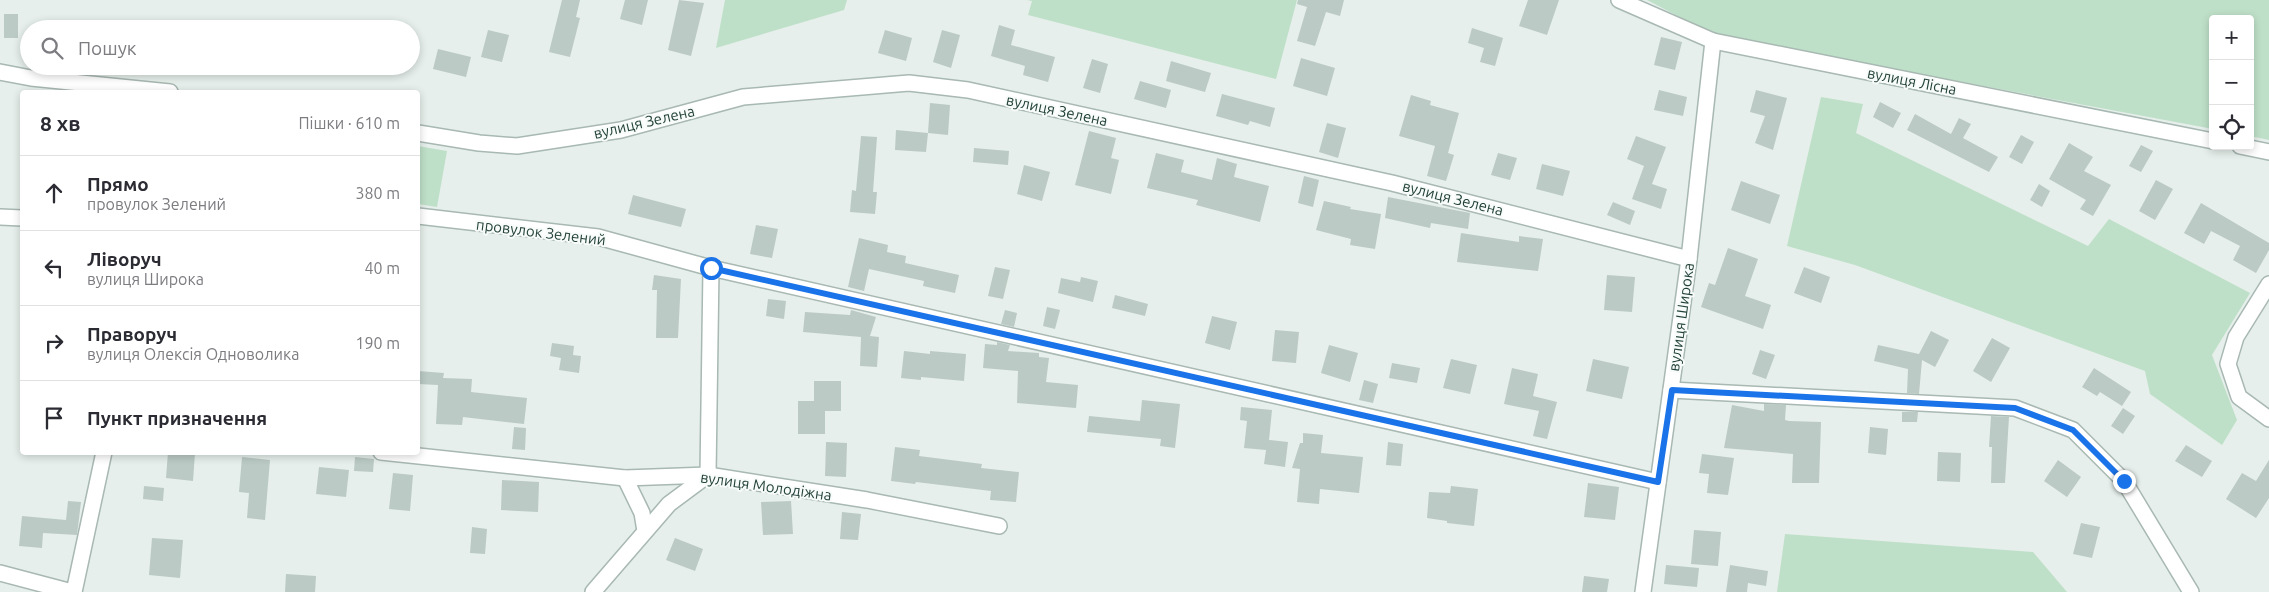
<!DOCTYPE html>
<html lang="uk">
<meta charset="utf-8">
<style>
:root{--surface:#fff;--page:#f2f2f3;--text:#2b2b33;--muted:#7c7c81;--line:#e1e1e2}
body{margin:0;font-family:Ubuntu,sans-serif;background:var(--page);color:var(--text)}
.controls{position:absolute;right:15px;top:15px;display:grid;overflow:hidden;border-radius:5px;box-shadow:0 2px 8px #0003}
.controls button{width:45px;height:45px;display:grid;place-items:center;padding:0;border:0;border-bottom:1px solid var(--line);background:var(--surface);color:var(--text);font:25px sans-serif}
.stop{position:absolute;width:15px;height:15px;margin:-11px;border:4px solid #1a73e8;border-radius:50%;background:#fff}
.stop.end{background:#1a73e8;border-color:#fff;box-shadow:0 1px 5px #0008}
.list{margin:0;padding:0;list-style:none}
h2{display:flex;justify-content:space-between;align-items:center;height:65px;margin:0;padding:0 20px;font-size:21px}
h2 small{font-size:16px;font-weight:400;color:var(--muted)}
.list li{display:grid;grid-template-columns:32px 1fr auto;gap:15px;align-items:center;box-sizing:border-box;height:75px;padding:0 20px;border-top:1px solid var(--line)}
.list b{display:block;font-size:19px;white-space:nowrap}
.list p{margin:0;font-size:16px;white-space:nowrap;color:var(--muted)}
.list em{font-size:16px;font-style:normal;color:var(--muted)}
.icon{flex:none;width:28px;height:28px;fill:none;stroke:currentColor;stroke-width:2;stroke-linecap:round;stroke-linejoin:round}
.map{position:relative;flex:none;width:2269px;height:592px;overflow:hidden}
.search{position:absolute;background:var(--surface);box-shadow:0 2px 8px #0003;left:20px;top:20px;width:400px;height:55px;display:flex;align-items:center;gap:12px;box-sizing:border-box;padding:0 18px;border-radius:28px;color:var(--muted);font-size:19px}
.panel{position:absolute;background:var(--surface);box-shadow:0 2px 8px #0003;left:20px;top:90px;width:400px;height:365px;border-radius:5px}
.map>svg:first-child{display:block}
.green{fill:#bfe0c8}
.building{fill:#bbcac4}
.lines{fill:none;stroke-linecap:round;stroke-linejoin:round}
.minor-casing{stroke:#a8b8b2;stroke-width:18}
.minor{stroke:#fff;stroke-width:15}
.route{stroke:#1a73e8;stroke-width:6}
.labels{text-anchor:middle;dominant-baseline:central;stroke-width:4;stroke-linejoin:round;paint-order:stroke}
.street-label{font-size:15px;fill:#24423a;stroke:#f7fbf9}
</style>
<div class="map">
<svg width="2269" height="592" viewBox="0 0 2269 592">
<rect width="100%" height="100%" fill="#e6efeb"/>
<!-- green -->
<g class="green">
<path d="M725 0H847L844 10 716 48Z"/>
<path d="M1027 0H1297L1276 79 1028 15 1032 1Z"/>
<path d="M1647 0H2269V140L2250 136V19H2213V129L1716 36Z"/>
<path d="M1821 97 1863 104 1856 133 2088 246 2109 219 2250 293 2212 355 2237 420 2222 445 2150 394 2145 371 1855 265 1787 246Z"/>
<path d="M418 146 447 151 437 207 418 204Z"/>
<path d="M1785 534 2033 552 2067 592H1777Z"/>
</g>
<!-- building -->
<g class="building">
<path d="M562 0H580L576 17 580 18 570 57 549 52Z"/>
<path d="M625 0H648L642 25 620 19Z"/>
<path d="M679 0 704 3 691 56 668 50Z"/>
<path d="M1298 0H1344L1340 16 1326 12 1315 46 1297 41 1307 7 1297 4Z"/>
<path d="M1528 0H1559L1547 35 1519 26Z"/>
<rect x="4" y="14" width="14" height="24"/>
<path d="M999 25 1015 30 1011 45 1055 57 1048 82 1023 75 1025 66 991 56Z"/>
<path d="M1472 28 1503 38 1495 66 1480 62 1484 48 1468 43Z"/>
<path d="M488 30 509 35 502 62 481 57Z"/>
<path d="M885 30 912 38 906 61 878 53Z"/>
<path d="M942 30 960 35 951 68 933 62Z"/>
<path d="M1661 37 1682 42 1675 70 1654 65Z"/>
<path d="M438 49 471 57 466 77 433 69Z"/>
<path d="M1301 58 1335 68 1327 96 1293 86Z"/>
<path d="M1092 59 1108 64 1100 93 1083 88Z"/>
<path d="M1171 61 1211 73 1205 92 1166 81Z"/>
<path d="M1140 81 1171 90 1166 108 1134 99Z"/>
<path d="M1659 90 1687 97 1683 116 1654 110Z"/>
<path d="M1756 90 1787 98 1773 150 1755 143 1765 116 1750 112Z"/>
<path d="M1222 94 1275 108 1270 127 1250 121 1248 125 1216 116Z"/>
<path d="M1411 95 1431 101 1430 105 1459 113 1448 153 1454 155 1446 181 1427 176 1435 146 1399 136Z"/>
<path d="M1880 102 1901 113 1893 128 1873 117Z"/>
<path d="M930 103 950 105 948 135 928 133Z"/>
<path d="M1915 114 1951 134 1959 118 1971 124 1963 138 1998 157 1989 172 1907 130Z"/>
<path d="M1327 123 1346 128 1338 158 1319 152Z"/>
<path d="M896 130 928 133 926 152 895 150Z"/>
<path d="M1089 131 1116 138 1111 158 1119 160 1111 194 1075 185Z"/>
<path d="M2021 135 2034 142 2022 164 2009 157Z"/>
<path d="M861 136 877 137 873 192H877L875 214 850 212 852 190 856 191Z"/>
<path d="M1636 136 1666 147 1652 184 1667 189 1661 209 1632 199 1644 166 1627 159Z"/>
<path d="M2069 143 2093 157 2084 171 2111 185 2093 216 2080 209 2086 200 2049 179Z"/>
<path d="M2141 145 2153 151 2141 172 2129 166Z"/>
<path d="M974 148 1009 151 1008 165 973 162Z"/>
<path d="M1156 153 1184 160 1181 172 1212 180 1217 158 1237 164 1234 177 1269 186 1260 222 1196 205 1198 200 1147 188Z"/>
<path d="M1498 153 1517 158 1510 180 1491 175Z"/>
<path d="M1542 164 1570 171 1563 196 1536 189Z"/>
<path d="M1024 165 1050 172 1042 201 1017 194Z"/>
<path d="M1304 176 1319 180 1313 207 1298 203Z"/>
<path d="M2156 180 2173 189 2155 220 2139 211Z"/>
<path d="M1741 181 1780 195 1770 224 1731 210Z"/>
<path d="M2039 184 2050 191 2042 207 2030 200Z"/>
<path d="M633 195 686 209 681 227 628 214Z"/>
<path d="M1388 197 1470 213 1468 229 1431 223 1430 228 1385 218Z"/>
<path d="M1324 201 1351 207 1350 209 1381 214 1375 249 1350 245 1351 239 1316 230Z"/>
<path d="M1613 202 1635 211 1630 225 1607 215Z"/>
<path d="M2201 203 2269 243V250L2256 273 2233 260 2240 246 2211 231 2204 244 2184 233Z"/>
<path d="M756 225 778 229 772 258 750 254Z"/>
<path d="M1461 233 1519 242V236L1543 239 1538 271 1457 262Z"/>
<path d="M859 238 888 245 887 252 906 256 905 263 959 275 955 293 923 286 924 281 869 269 864 291 848 287Z"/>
<path d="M1728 248 1758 259 1745 296 1771 305 1763 329 1701 307 1709 283 1715 285Z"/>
<path d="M995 267 1010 270 1003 299 988 296Z"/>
<path d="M1804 267 1830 277 1821 303 1794 293Z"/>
<path d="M654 275 681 279 678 338H656L657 290H652Z"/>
<path d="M1607 275 1635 277 1632 312 1604 310Z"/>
<path d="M1081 277 1098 281 1093 302 1058 293 1061 278 1080 282Z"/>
<path d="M1115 295 1148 304 1145 316 1112 308Z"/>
<path d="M768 299 786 301 784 319 766 316Z"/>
<path d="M1047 307 1060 310 1055 329 1043 326Z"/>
<path d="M851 310 876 317 870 336 879 337 877 367 860 366 861 337 803 332 805 312 850 315Z"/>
<path d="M1005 310 1017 313 1014 327 1001 324Z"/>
<path d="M1212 316 1237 322 1230 350 1205 343Z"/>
<path d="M1275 330 1299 332 1296 363 1272 361Z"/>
<path d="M1931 331 1949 340 1935 367 1922 360 1919 394 1907 393 1908 369 1874 361 1878 345 1919 354Z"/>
<path d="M1992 338 2010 348 1991 382 1973 371Z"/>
<path d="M997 342 1010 345 1008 351 1039 353V357L1049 358 1046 382 1078 385 1076 408 1017 403 1018 371 983 368 985 344 997 345Z"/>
<path d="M552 343 574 346 573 355 581 356 579 373 559 370 561 358 550 356Z"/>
<path d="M1329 345 1358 353 1350 382 1321 373Z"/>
<path d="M1760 350 1775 355 1766 379 1752 374Z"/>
<path d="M904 351 930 354V351L966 354 964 381 921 377V380L901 378Z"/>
<path d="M1451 359 1477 365 1470 394 1443 388Z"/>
<path d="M1593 359 1629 367 1622 399 1586 391Z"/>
<path d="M1392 363 1420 368 1417 383 1389 378Z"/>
<path d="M1512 368 1538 374 1533 396 1557 402 1547 439 1533 436 1539 411 1504 404Z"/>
<path d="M2094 368 2131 392 2122 406 2100 392 2097 396 2082 387Z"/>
<path d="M418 371 444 373 443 378 472 379 471 392 527 398 524 424 463 417 462 425 436 424 438 385 418 384Z"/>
<path d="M1364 380 1378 384 1373 403 1359 400Z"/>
<path d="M814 381H841V411H825V434H798V401H814Z"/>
<path d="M1142 400 1180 404 1175 448 1160 446 1161 439 1087 432 1089 416 1140 421Z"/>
<path d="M1764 404 1786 405 1785 420 1789 421 1821 422 1819 483H1792L1793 454 1724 448 1732 405 1764 411Z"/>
<path d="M1241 407 1272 410 1269 440 1288 442 1285 467 1264 464 1266 450 1244 448 1247 421 1240 420Z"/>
<path d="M2123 408 2135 416 2123 434 2111 426Z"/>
<path d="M1902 412H1918L1917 422H1902Z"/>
<path d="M1991 416 2009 417 2005 483H1991L1992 447H1989Z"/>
<path d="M514 427 526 428 525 450 512 449Z"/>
<path d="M1870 427 1888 429 1886 455 1868 453Z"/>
<path d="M1303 433 1323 435 1321 453 1363 457 1359 493 1320 489 1319 504 1297 502 1300 469 1292 468 1300 443H1303Z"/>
<path d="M826 442 847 443 846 477 825 476Z"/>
<path d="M1388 442 1403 444 1401 466 1386 465Z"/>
<path d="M2186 445 2212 461 2202 477 2175 461Z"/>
<path d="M895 447 920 450 919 456 982 464 981 468 1019 472 1016 502 990 500 991 491 916 482 915 484 891 481Z"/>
<path d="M168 452 195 453 193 481 166 478Z"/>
<path d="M1938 452 1961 453 1960 482 1937 481Z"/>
<path d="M1702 454 1734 458 1728 495 1707 493 1709 474 1699 473Z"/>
<path d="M242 457 270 460 265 520 247 518 249 493 239 492Z"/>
<path d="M355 457 374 459 373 472 354 471Z"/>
<path d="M2058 460 2081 477 2067 497 2044 481Z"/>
<path d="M2269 460V498L2256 518 2226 499 2242 473 2256 481Z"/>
<path d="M319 467 349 470 346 497 316 494Z"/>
<path d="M393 473 413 475 410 511 389 509Z"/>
<path d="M502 480 539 482 538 512 501 510Z"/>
<path d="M1588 483 1619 487 1615 520 1584 517Z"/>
<path d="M144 486 164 488 163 501 143 499Z"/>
<path d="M1451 486 1478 489 1474 526 1447 523V521L1427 518 1429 492 1450 493Z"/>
<path d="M68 501 81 502 77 535 43 533 42 548 19 546 22 516 66 520Z"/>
<path d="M791 501 793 534 763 535 761 502Z"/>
<path d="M842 512 861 514 858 540 840 539Z"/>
<path d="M2081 523 2100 527 2092 558 2073 554Z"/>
<path d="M472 527 487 529 485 554 470 553Z"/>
<path d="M1694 530 1721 532 1718 566 1691 564Z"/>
<path d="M152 538 183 540 180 578 149 575Z"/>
<path d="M675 538 703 549 695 571 666 560Z"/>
<path d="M1666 565 1699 568 1697 587 1664 584Z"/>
<path d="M1730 565 1768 571 1766 586 1748 583 1747 592H1726Z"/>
<path d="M286 574 316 576 315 592H285Z"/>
<path d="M1584 576 1609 579 1607 592H1582Z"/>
</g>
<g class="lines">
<defs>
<g id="minor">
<path d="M1619 0 1713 41 2213 141"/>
<path d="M0 72 31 78 170 92"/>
<path d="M418 133 479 143 517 146 621 130 743 97 909 83 968 90 1392 183 1689 259"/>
<path d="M2240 146 2269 152"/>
<path d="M418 216 598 237 711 268 1658 482"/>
<path d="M0 217 22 218"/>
<path d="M2269 284 2236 337 2228 364 2239 397 2269 419"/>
<path d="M1671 390 2015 408 2073 430 2124 481 2191 592"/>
<path d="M381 452 625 478 708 475 867 500 999 526"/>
<path d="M625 478 642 513 645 531"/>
<path d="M0 573 72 592"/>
<path d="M74 592 104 452"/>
<path d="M593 592 669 504 708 475 711 268"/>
<path d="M1643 592 1689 259 1713 41"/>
</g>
</defs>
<!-- minor casing -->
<use href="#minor" class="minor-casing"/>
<!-- minor -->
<use href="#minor" class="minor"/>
</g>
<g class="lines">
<!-- route -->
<path class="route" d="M711 268 1658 482 1672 390 2015 408 2073 430 2124 481"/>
</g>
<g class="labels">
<!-- street labels -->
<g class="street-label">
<text transform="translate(1912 81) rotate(11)">вулиця Лісна</text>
<text transform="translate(1057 110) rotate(12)">вулиця Зелена</text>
<text transform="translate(644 122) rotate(-13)">вулиця Зелена</text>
<text transform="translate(1453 198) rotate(14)">вулиця Зелена</text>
<text transform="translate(541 232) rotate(7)">провулок Зелений</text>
<text transform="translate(1681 317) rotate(-82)">вулиця Широка</text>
<text transform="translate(766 486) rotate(8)">вулиця Молодіжна</text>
</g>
</g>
</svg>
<div class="controls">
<button>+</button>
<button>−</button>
<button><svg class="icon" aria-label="locate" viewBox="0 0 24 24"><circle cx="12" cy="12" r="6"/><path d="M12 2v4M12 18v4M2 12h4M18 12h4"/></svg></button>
</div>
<div class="stop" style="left:711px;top:268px"></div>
<div class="stop end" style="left:2124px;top:481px"></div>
<div class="search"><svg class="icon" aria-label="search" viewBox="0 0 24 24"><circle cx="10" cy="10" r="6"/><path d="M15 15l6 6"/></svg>Пошук</div>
<section class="panel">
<h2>8 хв<small>Пішки · 610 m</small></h2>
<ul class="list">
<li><svg class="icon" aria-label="ahead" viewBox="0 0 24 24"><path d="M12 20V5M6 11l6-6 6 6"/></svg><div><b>Прямо</b><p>провулок Зелений</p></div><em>380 m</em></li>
<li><svg class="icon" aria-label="left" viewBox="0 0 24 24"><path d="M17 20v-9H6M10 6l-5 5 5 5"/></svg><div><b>Ліворуч</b><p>вулиця Широка</p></div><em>40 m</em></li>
<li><svg class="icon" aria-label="right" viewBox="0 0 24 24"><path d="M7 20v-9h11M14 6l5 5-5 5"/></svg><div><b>Праворуч</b><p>вулиця Олексія Одноволика</p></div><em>190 m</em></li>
<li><svg class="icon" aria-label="arrive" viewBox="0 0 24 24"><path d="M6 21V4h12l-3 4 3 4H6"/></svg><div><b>Пункт призначення</b></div></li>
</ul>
</section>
</div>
